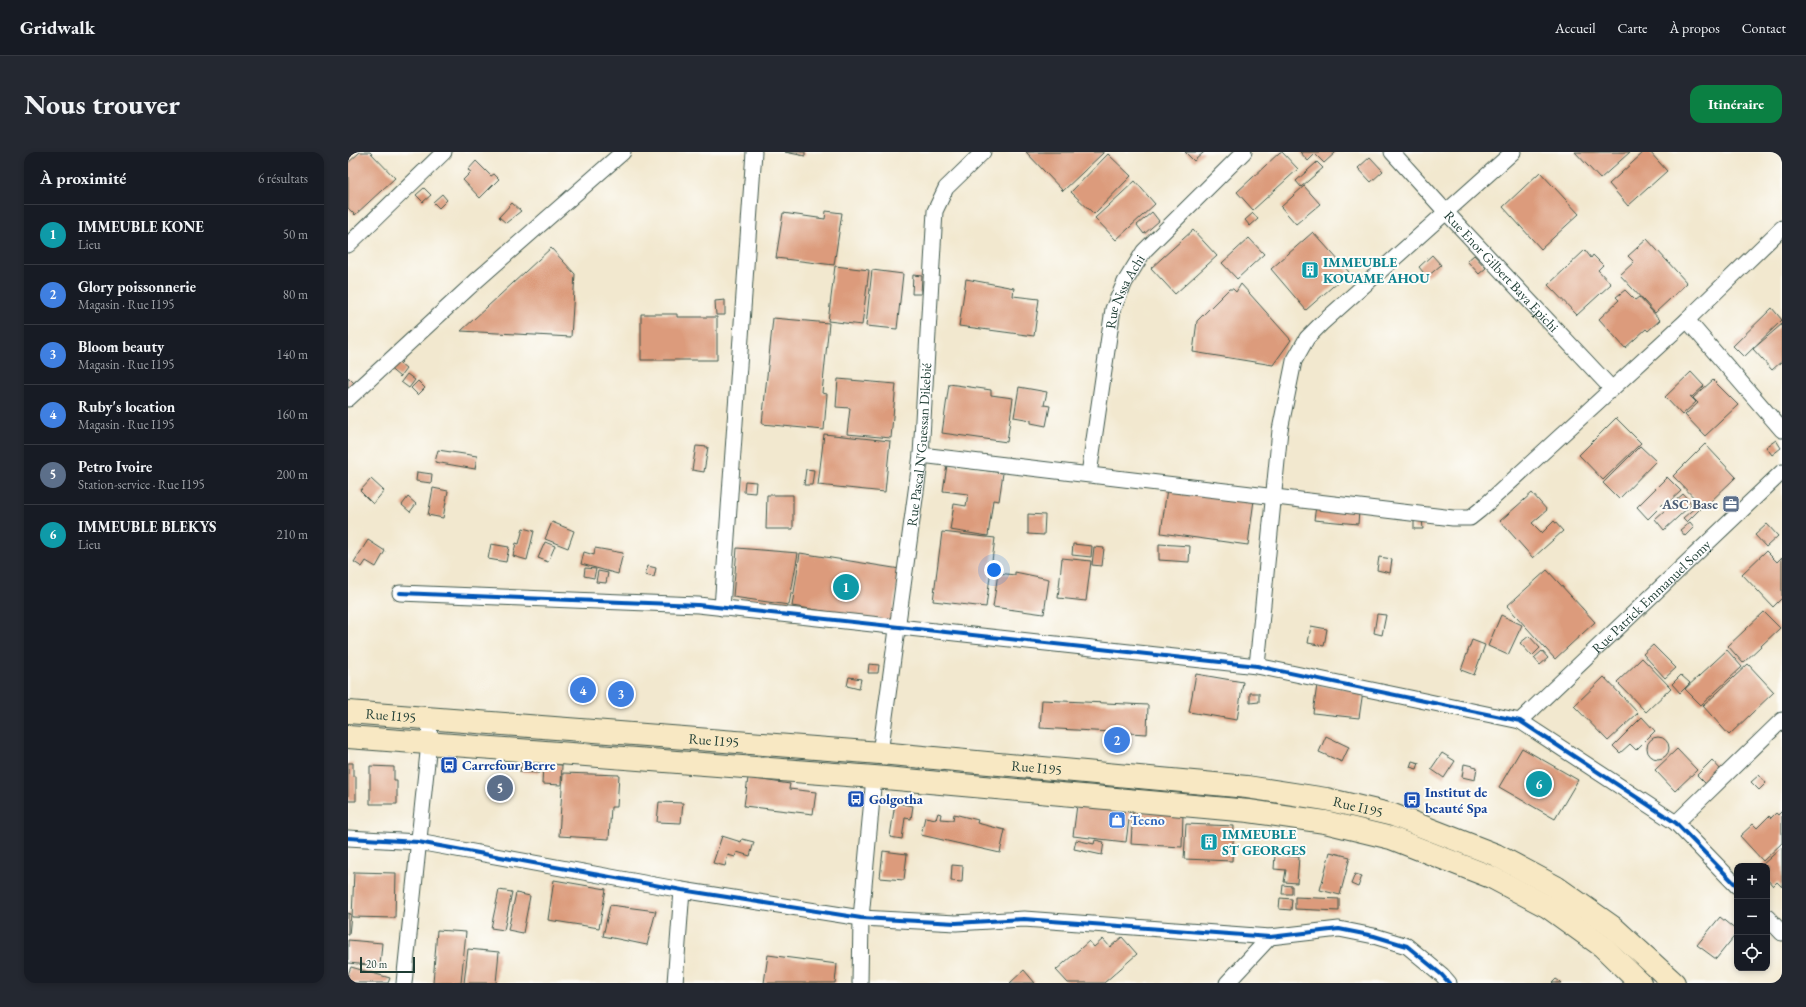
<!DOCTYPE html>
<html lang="fr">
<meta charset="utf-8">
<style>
:root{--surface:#171b24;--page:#242831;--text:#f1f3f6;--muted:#9ea1a6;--line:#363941;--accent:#0b8043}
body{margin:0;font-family:"EB Garamond",serif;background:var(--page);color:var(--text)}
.controls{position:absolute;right:12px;bottom:12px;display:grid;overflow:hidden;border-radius:8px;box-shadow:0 2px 6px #0003}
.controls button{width:36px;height:36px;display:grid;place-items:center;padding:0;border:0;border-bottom:1px solid var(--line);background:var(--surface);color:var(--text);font:20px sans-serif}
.scale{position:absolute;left:12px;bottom:10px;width:55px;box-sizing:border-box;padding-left:4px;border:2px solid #1f3d34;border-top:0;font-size:11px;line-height:14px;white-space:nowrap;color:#1f3d34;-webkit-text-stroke:3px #fdfcf7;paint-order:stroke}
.you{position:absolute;left:646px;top:418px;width:14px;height:14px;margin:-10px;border:3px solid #fff;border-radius:50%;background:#1a73e8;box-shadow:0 0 0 6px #1a73e833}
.badge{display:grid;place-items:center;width:26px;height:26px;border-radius:50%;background:var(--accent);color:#fff;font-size:13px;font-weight:700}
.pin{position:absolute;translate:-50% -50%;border:2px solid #fff;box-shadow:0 1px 4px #0006}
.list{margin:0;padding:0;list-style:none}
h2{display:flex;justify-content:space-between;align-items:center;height:52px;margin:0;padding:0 16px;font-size:17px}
h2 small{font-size:13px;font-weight:400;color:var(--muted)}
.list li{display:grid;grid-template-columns:26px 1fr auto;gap:12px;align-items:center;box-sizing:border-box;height:60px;padding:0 16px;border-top:1px solid var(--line)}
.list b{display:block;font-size:15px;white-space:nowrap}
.list p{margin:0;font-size:13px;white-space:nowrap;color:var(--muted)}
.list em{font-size:13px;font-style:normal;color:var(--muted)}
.icon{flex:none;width:22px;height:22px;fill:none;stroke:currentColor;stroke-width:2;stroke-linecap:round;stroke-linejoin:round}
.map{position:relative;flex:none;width:1434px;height:831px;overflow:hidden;border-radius:12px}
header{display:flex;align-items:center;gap:24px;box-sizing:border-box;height:56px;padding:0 20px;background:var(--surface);border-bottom:1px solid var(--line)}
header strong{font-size:19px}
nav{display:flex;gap:22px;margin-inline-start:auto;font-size:14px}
.intro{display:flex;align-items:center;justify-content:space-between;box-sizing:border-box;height:96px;padding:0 24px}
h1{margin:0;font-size:28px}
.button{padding:10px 18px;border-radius:12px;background:var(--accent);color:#fff;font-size:14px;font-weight:700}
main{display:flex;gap:24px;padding:0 24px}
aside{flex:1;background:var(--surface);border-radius:12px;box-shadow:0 2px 6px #0003}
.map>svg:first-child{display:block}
.building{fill:#dc9b7c}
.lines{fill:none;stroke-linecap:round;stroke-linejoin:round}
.street-casing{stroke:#3f574b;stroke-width:17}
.secondary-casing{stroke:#3f574b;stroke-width:24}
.street{stroke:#fff;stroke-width:15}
.secondary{stroke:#f8e8c3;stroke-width:22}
.cycleway-casing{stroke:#fdfcf7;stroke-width:6}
.cycleway{stroke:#0057b8;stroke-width:4}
.labels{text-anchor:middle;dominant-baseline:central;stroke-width:4;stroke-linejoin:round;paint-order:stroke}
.culture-label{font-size:14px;font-weight:bold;fill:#0d838f;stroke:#fdfcf7;text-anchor:start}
.street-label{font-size:14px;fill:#1f3d34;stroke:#fdfcf7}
.service-label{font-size:14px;font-weight:bold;fill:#4e5e75;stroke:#fdfcf7;text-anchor:end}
.transit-label{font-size:14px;font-weight:bold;fill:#164399;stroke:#fdfcf7;text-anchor:start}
.shop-label{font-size:14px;font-weight:bold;fill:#366cbe;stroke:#fdfcf7;text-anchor:start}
</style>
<header>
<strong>Gridwalk</strong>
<nav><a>Accueil</a><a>Carte</a><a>À propos</a><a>Contact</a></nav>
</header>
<div class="intro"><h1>Nous trouver</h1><a class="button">Itinéraire</a></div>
<main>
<aside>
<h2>À proximité<small>6 résultats</small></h2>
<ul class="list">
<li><span class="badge" style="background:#0f9aa8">1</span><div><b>IMMEUBLE KONE</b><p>Lieu</p></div><em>50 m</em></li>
<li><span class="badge" style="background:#3f7fe0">2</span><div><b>Glory poissonnerie</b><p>Magasin · Rue I195</p></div><em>80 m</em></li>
<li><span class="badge" style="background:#3f7fe0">3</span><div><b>Bloom beauty</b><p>Magasin · Rue I195</p></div><em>140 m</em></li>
<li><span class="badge" style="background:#3f7fe0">4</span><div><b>Ruby's location</b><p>Magasin · Rue I195</p></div><em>160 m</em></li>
<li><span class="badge" style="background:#5c6f8a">5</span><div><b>Petro Ivoire</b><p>Station-service · Rue I195</p></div><em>200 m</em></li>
<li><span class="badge" style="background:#0f9aa8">6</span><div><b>IMMEUBLE BLEKYS</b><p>Lieu</p></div><em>210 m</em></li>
</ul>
</aside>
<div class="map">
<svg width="1434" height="831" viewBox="0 0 1434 831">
<rect width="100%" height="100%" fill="#fdfcf7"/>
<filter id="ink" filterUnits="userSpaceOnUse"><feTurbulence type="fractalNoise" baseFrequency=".025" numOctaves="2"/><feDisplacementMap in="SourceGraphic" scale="8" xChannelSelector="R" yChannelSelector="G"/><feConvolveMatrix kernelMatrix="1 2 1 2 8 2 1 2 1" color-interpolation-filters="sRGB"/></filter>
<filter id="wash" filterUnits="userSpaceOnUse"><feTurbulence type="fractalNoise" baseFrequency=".012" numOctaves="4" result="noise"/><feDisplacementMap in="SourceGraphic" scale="16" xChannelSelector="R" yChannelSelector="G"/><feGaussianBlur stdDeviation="0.9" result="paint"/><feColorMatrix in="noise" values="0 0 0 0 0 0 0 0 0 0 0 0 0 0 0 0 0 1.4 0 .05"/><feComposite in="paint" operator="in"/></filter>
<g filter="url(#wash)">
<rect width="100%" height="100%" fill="#f2e8cf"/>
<g id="blocks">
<!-- building -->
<g class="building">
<path d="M12 0H22L47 26 7 63 0 56V11Z"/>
<path d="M437 0H457V4Z"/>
<path d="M678 0H755V1L715 39Z"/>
<path d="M837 0H856L846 9Z"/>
<path d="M932 0H934L950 17 905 58 889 40Z"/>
<path d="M952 0H988L976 11 967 2 960 9Z"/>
<path d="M1227 0H1282L1252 27Z"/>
<path d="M1296 0H1302L1319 19 1280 54 1261 32Z"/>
<path d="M760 2 783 24 746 62 723 40Z"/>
<path d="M1022 5 1035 19 1023 30 1010 16Z"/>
<path d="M128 9 143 24 146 22 151 27 132 46 115 28 123 20 120 18Z"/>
<path d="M969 10 975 16 953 35 948 29Z"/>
<path d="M1192 20 1231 62 1193 97 1155 55Z"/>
<path d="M787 29 807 52 768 88 747 66Z"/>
<path d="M956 34 972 52 948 72 933 55Z"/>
<path d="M76 36 83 43 75 50 68 43Z"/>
<path d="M94 42 99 48 91 56 85 50Z"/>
<path d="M164 51 173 59 158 71 151 65Z"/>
<path d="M478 59 494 61 486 113 428 106 435 61 477 67Z"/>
<path d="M804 60 811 69 796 82 789 73Z"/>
<path d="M905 61 910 67 902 74 897 68Z"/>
<path d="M845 78 869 104 827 142 803 116Z"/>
<path d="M965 80 1001 120 958 158 923 117Z"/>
<path d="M901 86 916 102 889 127 874 111Z"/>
<path d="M1299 87 1339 131 1307 161 1272 123 1286 110 1280 104Z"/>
<path d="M203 96 227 122 223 185 113 179Z"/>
<path d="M1237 98 1243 106 1245 103 1255 113 1250 118 1263 132 1229 163 1200 133Z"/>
<path d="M1084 103 1093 113 1079 125 1071 115Z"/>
<path d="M1126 103 1138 116 1131 122 1119 109Z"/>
<path d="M487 114 521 118 514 173 480 169Z"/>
<path d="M524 118 555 122 549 177 518 174Z"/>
<path d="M565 123 574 124 573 142H564Z"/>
<path d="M618 127 666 136 665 144 691 147 686 184 611 174Z"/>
<path d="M893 132 943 188 925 213 845 200 849 169 881 137H885L888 140Z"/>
<path d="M1277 138 1287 148 1291 145 1312 168 1300 179 1298 177 1277 196 1251 167 1271 148 1268 145Z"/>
<path d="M377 148V163H368L367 149Z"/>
<path d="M1424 156 1434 168 1396 205 1385 194Z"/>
<path d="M293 162H329V165H369V208H293Z"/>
<path d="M425 166 481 171 474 241 479 242 476 278 414 272Z"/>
<path d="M1434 172V209L1424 218 1405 197Z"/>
<path d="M47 204 54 210 52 212 58 217 52 225 39 214Z"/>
<path d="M1343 220 1356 234 1344 245 1342 244 1348 250 1334 263 1317 245Z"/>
<path d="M59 222 67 228 61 236 53 230Z"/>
<path d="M0 225 6 231 0 237Z"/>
<path d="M490 227 548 232 543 286 499 282 502 256 488 255Z"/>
<path d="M1365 228 1390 253 1357 284 1337 263 1350 251 1345 246Z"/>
<path d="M70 229 77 236 70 243 63 236Z"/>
<path d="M601 232 643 238V243L665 246 659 290 594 281Z"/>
<path d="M671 235 699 240 696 253 702 254 698 274 683 271V268L666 265Z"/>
<path d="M1268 266 1293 291 1255 328 1231 303Z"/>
<path d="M476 282 542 289 537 340 470 333Z"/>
<path d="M1428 288 1433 296 1424 303 1418 295Z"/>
<path d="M1357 292 1388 325 1356 356 1325 324Z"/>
<path d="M348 294 360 295 356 320 344 318Z"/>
<path d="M1292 294 1308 309 1271 347 1255 331Z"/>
<path d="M90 298 129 304 127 317 87 310Z"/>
<path d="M599 313 655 321 651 349 645 348 640 384 602 378 606 352 618 354 620 342 595 339Z"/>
<path d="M458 317 466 318 464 333H456Z"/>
<path d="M69 320 84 322 83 331 68 329Z"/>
<path d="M1319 325 1333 339 1317 354 1315 352 1300 367 1289 355Z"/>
<path d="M23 327 36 339 25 352 12 339Z"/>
<path d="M397 329 408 330 407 341 396 340Z"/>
<path d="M85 336 100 339 95 366 80 363Z"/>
<path d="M819 336 906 348 900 393 813 381Z"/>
<path d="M1184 341 1199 358 1184 371 1194 381 1206 369 1215 379 1185 406 1152 369Z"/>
<path d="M1335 342 1344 352 1316 378 1307 367Z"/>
<path d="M419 343H445V377H418Z"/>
<path d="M60 345 68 352 62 360 54 353Z"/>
<path d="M968 354 1011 358 1010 372 966 368Z"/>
<path d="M1349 354 1352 357 1339 370 1335 366Z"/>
<path d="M680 362 697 363 696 383 680 382Z"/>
<path d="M1066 367H1074L1075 377H1066Z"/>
<path d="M204 370 226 379 220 396 197 387Z"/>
<path d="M1342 370 1346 375 1337 384 1332 378Z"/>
<path d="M1419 372 1430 384 1418 395 1407 383Z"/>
<path d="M175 376 186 379 179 408 165 404 168 391 171 392Z"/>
<path d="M594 380 647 386 638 455 585 449Z"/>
<path d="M20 388 37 399 28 415 18 409 14 415 6 410Z"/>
<path d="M197 390 207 394 200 410 190 406Z"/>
<path d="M143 392 161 395 158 410 140 407Z"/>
<path d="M725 392 744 394 743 405 724 403Z"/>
<path d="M811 392 842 394 841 410 811 408Z"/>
<path d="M746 395 756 396 754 414 744 413Z"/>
<path d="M247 396 275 401 270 422 233 412 236 400 246 403Z"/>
<path d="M389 396 450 401 441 453 385 445Z"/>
<path d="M1418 399 1429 410 1434 405V446L1425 455 1394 422Z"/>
<path d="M452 401 552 417 543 470 444 454Z"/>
<path d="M1031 405 1044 407 1042 421 1029 418Z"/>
<path d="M714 406 743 409 738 449 710 446Z"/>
<path d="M300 414 308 416 306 425 297 423Z"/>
<path d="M237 416 248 417 246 426 236 424Z"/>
<path d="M1199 418 1247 470 1207 507 1159 454Z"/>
<path d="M250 419 260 421 258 431 248 430Z"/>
<path d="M667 420 701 427 696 462 645 455 650 421 667 423Z"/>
<path d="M1416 460 1432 476 1395 511 1380 494Z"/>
<path d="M1029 462 1038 463 1034 483 1026 481Z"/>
<path d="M1153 463 1174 473 1160 503 1140 494Z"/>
<path d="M963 474 979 477 976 494 960 491Z"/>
<path d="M1181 484 1192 496 1184 504 1172 491Z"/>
<path d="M1124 488 1137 493 1126 523 1113 518Z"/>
<path d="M1305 493 1328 516 1317 526 1295 502Z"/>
<path d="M1379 498 1394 515 1353 553 1337 537Z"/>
<path d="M1194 499 1200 506 1192 513 1186 506Z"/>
<path d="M1294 506 1323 536 1298 560 1269 530Z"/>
<path d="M521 512 531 513 530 521H520Z"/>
<path d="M1400 512 1426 540 1381 583 1355 554Z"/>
<path d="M848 522 895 530 889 568 841 560Z"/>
<path d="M1333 523 1342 531 1332 541 1324 532Z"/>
<path d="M501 525 513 527 511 537 499 534Z"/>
<path d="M1256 525 1290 561 1260 589 1226 554Z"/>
<path d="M969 533 1015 539 1011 566 965 561Z"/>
<path d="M902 541H911V550L902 551Z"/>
<path d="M694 548 800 553 799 582 692 576Z"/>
<path d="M1294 565 1307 579 1288 598 1282 592 1272 601 1265 594Z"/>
<path d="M978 584 1001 595 994 610 971 600Z"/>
<circle cx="1310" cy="596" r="11"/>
<path d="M1174 596 1230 628 1207 667 1151 635Z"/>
<path d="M1329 597 1349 618 1327 639 1307 618Z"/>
<path d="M1094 601 1107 609 1096 626 1083 617Z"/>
<path d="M1364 608 1373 618 1358 632 1349 623Z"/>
<path d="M1064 609 1071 611 1069 617 1062 615Z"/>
<path d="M0 611H5V624H8V649H0Z"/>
<path d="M173 611 192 612 191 621 172 620Z"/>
<path d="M195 612 214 613 213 633 194 632Z"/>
<path d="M1116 612 1129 615 1127 628 1114 625Z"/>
<path d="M22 614 46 615V628H49V652H22Z"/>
<path d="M215 621 271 623 269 655H263L261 687 211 684Z"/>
<path d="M1411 623 1418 631 1411 638 1403 630Z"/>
<path d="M400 626 442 632 441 637 468 640 465 662 396 654Z"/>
<path d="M311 650 335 651 333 671 309 670Z"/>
<path d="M547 651 565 654 563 667 557 666 554 687 542 685Z"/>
<path d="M729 653 782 660 778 690 725 684Z"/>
<path d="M785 659 835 662 834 695 783 692Z"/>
<path d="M1434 659V691L1415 709 1392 684 1405 672 1409 676 1421 664 1423 666 1428 661 1430 663Z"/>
<path d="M590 661 593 662 592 667 605 668 606 662 630 668 629 671 657 678 652 701 573 683 577 665 588 667Z"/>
<path d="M838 672 886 674 884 709 836 707Z"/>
<path d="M374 684 393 690 394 687 406 690 402 704 389 700 387 705 380 703 377 714 365 711Z"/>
<path d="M728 688 746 692 747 688 756 690 754 703 726 697Z"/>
<path d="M1434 695V735L1429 730 1425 734 1419 727V714H1413Z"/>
<path d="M535 699 559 702 556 728 532 726Z"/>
<path d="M982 700 1002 705 992 743 972 738Z"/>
<path d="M927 703 951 705 949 731 936 730 938 718 926 717Z"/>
<path d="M604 713 615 714 614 730 603 729Z"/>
<path d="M6 720 48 721 47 766 4 765Z"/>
<path d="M1007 722 1014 724 1010 735 1003 732Z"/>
<path d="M206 728 258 737 251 776 200 768Z"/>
<path d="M935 733 944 734V742H934Z"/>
<path d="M151 738 164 740 156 778 143 776Z"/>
<path d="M168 741 182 744 175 781 160 778Z"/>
<path d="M947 745 991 747V759L947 757Z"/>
<path d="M932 746 944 747 943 758 931 757Z"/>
<path d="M262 753 308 759 299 793 255 784Z"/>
<path d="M0 761 3 762 1 783H0Z"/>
<path d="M1372 765 1389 779V781L1368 807 1349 793Z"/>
<path d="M89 778 118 780 113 831H85Z"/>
<path d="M774 785 789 802 756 831H720L708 818 741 789 746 795 755 787 762 795Z"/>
<path d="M0 788 34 791 32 814 0 811Z"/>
<path d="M120 797 151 800 148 831H116Z"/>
<path d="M420 803 489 812 487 831H416Z"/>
<path d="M3 815 42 826 40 831H0V822Z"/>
<path d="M676 818 687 831H662Z"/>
<path d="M1208 827 1211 829 1213 831H1204Z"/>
</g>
</g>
</g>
<g filter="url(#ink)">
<use href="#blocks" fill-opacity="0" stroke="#3f574b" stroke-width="1"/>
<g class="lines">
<defs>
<g id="street">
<path id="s1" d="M1044 0 1098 60 1264 237"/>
<path d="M0 93 96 0"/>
<path d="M1339 168 1434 278"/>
<path d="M0 247 128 129 275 0"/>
<path d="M573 303 1105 366H1122L1132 358 1339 168 1434 76"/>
<path id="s2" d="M741 322 765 157 777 130 796 99 896 0"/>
<path d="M52 441 350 453 909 514 1172 569 1328 671 1389 734"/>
<path d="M374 456 406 0"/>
<path d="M909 514 932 278 946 209 959 186 973 172 1165 0"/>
<path id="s3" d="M1172 569 1434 320"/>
<path id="s4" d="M532 601 573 303 587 59 598 36 635 0"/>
<path d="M1328 671 1434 568"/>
<path d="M0 686 70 690 334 738 513 766 608 771 676 767 922 785 991 777 1026 784 1059 794 1094 823 1101 831"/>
<path d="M1419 765 1434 781"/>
<path d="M56 831 81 591 82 566"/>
<path d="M327 831 334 738"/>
<path d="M512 831 513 766 526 625"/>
<path d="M879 831 922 785"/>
</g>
<g id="secondary">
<path id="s5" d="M0 560 532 601 899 635 978 647 1045 663 1148 703 1208 735 1266 776 1326 831"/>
<path d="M0 585 526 625 901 659 977 670 1043 686 1143 725 1200 755 1254 794 1292 831"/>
</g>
</defs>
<!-- street casing -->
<use href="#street" class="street-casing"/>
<!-- secondary casing -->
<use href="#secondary" class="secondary-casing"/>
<!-- street -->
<use href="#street" class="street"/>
<!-- secondary -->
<use href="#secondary" class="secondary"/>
<defs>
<g id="cycleway">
<path d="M52 441 350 453 909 514 1172 569 1328 671 1389 734"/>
<path d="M0 686 70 690 334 738 513 766 608 771 676 767 922 785 991 777 1026 784 1059 794 1094 823 1101 831"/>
</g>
</defs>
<!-- cycleway casing -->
<use href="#cycleway" class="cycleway-casing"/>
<!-- cycleway -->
<use href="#cycleway" class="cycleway"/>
</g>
</g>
<!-- icons -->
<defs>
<symbol id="building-square" viewBox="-11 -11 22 22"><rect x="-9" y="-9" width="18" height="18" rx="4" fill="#0f9aa8" stroke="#fdfcf7"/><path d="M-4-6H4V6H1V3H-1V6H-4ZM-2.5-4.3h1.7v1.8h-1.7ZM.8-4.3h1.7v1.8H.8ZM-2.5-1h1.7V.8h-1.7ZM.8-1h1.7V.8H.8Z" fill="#fff"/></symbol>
<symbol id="office-square" viewBox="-11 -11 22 22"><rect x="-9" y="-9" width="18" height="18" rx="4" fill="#5c6f8a" stroke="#fdfcf7"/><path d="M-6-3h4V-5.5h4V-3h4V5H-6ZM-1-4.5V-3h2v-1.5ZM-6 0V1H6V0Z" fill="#fff"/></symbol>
<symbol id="bus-square" viewBox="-11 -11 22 22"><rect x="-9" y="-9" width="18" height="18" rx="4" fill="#1a4fb4" stroke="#fdfcf7"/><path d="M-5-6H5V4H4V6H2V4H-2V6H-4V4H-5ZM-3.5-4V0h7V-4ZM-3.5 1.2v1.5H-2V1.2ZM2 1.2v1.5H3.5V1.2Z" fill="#fff"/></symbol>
<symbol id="shop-square" viewBox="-11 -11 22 22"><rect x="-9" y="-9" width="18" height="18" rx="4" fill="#3f7fe0" stroke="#fdfcf7"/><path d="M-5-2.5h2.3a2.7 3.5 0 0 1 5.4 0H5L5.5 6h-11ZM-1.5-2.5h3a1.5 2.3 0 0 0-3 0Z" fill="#fff"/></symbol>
</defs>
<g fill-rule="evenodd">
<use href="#building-square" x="952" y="108" width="20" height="20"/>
<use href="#office-square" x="1373" y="342" width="20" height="20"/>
<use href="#bus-square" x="91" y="603" width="20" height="20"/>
<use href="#bus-square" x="498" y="637" width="20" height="20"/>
<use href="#bus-square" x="1054" y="638" width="20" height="20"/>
<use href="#shop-square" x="759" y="658" width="20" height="20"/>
<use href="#building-square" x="851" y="680" width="20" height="20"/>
</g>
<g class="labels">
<!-- culture labels -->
<g class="culture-label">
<text x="975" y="110">IMMEUBLE<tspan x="975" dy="16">KOUAME AHOU</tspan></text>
<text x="874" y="682">IMMEUBLE<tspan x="874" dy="16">ST GEORGES</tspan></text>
</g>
<!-- street labels -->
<g class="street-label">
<text stroke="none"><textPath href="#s1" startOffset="162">Rue Enor Gilbert Baya Epichi</textPath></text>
<text stroke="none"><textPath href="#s2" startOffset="187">Rue Nssa Achi</textPath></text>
<text stroke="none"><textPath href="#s4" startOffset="311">Rue Pascal N'Guessan Dikebié</textPath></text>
<text stroke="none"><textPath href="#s3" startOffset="181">Rue Patrick Emmanuel Somy</textPath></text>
<text stroke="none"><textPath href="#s5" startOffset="43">Rue I195</textPath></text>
<text stroke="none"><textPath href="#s5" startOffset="367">Rue I195</textPath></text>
<text stroke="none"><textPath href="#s5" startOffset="691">Rue I195</textPath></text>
<text stroke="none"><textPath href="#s5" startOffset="1015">Rue I195</textPath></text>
</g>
<!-- service labels -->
<g class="service-label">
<text x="1370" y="352">ASC Base</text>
</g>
<!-- transit labels -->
<g class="transit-label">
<text x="114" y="613">Carrefour Berre</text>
<text x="1077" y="640">Institut de<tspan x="1077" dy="16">beauté Spa</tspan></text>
<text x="521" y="647">Golgotha</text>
</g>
<!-- shop labels -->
<g class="shop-label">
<text x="782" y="668">Tecno</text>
</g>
</g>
</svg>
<div class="controls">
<button>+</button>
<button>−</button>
<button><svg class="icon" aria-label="locate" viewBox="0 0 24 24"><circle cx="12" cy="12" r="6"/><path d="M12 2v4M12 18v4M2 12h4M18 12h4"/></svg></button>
</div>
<div class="scale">20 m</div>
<div class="you"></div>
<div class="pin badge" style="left:498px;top:435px;background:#0f9aa8">1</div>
<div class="pin badge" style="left:769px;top:588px;background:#3f7fe0">2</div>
<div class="pin badge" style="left:273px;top:542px;background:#3f7fe0">3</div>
<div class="pin badge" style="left:235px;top:538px;background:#3f7fe0">4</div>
<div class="pin badge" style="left:152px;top:636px;background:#5c6f8a">5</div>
<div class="pin badge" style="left:1191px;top:632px;background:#0f9aa8">6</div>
</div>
</main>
